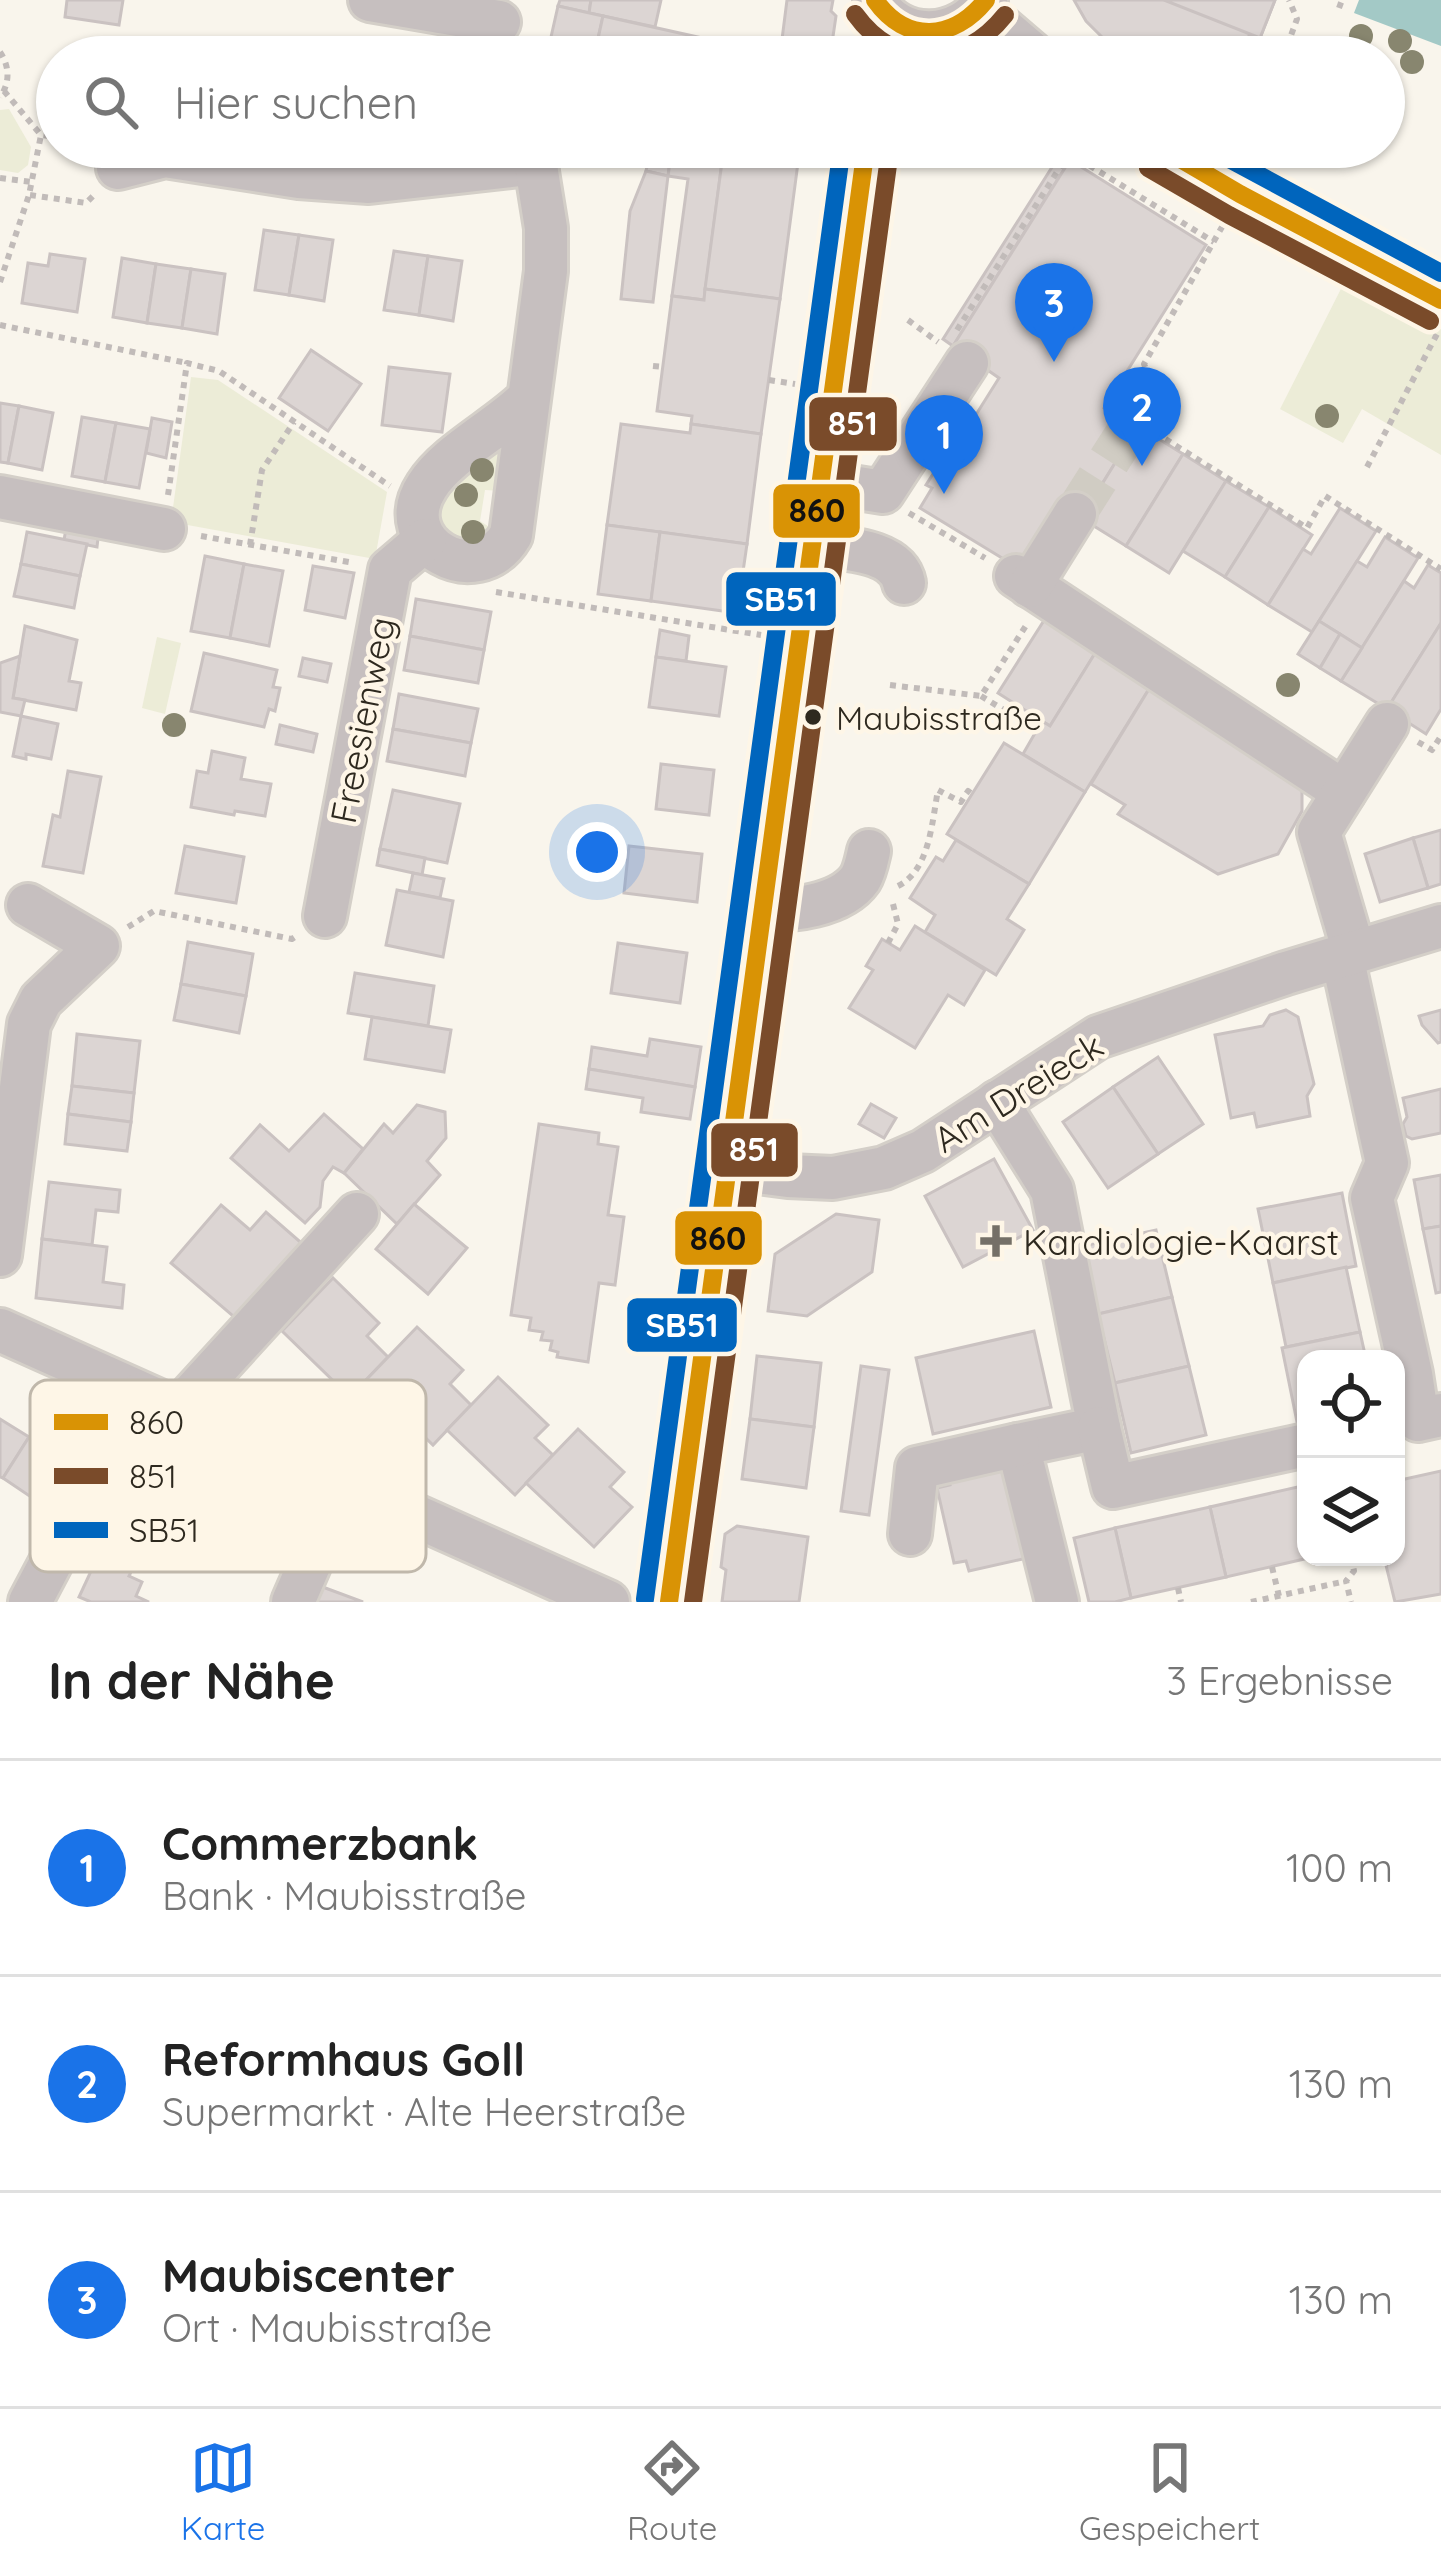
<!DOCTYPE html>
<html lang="de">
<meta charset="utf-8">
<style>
:root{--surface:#fff;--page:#f6f6f6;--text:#222;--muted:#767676;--line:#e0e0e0;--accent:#1a73e8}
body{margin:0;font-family:Quicksand,sans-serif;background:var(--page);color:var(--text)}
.controls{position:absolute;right:36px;bottom:36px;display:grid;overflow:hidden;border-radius:24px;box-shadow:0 3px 9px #0004}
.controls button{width:108px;height:108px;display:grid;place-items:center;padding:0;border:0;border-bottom:3px solid var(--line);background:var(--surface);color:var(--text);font:60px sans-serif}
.you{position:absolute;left:597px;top:852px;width:42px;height:42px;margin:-30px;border:9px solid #fff;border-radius:50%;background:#1a73e8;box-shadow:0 0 0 18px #1a73e833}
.badge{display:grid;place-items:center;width:78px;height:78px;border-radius:50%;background:var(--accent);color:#fff;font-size:39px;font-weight:700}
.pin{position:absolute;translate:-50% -99px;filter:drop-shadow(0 3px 6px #0008)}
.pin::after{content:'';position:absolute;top:63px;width:42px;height:36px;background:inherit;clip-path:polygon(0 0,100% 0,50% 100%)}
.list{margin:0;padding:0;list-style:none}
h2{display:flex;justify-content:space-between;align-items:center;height:156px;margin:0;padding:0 48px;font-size:51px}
h2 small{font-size:39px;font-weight:400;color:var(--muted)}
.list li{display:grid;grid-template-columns:78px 1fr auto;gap:36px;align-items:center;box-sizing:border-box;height:216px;padding:0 48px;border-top:3px solid var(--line)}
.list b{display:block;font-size:45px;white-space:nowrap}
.list p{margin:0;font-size:39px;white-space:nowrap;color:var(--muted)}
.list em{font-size:39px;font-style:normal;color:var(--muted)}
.icon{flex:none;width:66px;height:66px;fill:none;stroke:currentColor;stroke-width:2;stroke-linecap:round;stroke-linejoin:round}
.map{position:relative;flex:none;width:1441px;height:1602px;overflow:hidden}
.search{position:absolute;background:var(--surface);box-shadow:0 3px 9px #0004;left:36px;right:36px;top:36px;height:132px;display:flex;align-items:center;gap:30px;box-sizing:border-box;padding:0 42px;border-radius:66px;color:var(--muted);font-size:45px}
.sheet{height:804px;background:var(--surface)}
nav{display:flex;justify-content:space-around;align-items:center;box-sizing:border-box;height:168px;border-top:3px solid var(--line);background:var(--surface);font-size:33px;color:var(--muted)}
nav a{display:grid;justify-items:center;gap:6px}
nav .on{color:var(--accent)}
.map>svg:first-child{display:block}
.green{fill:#ececd7}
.water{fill:#a3c9c6}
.building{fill:#dcd5d3;stroke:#cac2c1;stroke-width:3}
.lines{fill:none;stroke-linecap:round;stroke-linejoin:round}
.minor-tunnel{stroke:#d0ccc3;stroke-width:42;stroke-dasharray:42 21;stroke-linecap:butt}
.minor-casing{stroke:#d4cfc8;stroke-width:48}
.path{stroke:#c1bbb9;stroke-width:6;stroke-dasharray:6 6;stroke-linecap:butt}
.minor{stroke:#c6bfbf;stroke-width:42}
.bus-1-casing{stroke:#fef6e7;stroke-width:27}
.bus-2-casing{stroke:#fef6e7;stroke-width:27}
.bus-3-casing{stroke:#fef6e7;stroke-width:27}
.bus-1{stroke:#d99305;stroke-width:18}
.bus-2{stroke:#7a4b2a;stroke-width:18}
.bus-3{stroke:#0065bd;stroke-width:18}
.tree{fill:#88866f}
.bus-dot{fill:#2e291f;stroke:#fef6e7;stroke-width:4.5}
.poi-dot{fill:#757067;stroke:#fef6e7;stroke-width:4.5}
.labels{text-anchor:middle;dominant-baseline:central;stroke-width:9;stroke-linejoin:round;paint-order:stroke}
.bus-label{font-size:33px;fill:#2e291f;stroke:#fef6e7;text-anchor:start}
.street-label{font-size:36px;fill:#2e291f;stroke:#fef6e7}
.poi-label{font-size:36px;fill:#2e291f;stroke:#fef6e7;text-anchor:start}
.key{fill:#fef6e7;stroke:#c0b8ab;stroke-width:3}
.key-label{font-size:33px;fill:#2e291f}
.line-badge{stroke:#fef6e7;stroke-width:4.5}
.badge-label{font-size:33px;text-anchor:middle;font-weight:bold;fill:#fff}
.pale-badge-label{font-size:33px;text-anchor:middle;font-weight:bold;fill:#111}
</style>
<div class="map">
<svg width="1441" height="1602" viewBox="0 0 1441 1602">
<rect width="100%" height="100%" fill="#f9f5ec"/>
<!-- green -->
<g class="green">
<path d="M9 109 31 147 28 165 18 173 0 170V110Z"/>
<path d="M1347 277 1441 327V455L1362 409 1343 443 1280 409Z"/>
<path d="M191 377 218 380 387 492 375 559 171 522Z"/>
<path d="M502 439V491L485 490 480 521 494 530 470 546 439 529 435 501Z"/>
<path d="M157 637 181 643 165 714 142 708Z"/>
</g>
<!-- water -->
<path class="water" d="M1359 0H1441V46L1354 13Z"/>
<!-- building -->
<g class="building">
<path d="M67 0H123L119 25 65 17Z"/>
<path d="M560 0H591L589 13 558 6Z"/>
<path d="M591 0H661L655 27 589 13Z"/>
<path d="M787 0H833L831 11 836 16 830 57 780 55Z"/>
<path d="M1074 0H1275L1260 38 1250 35 1238 48 1220 57H1130L1118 53 1086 21Z"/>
<path d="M1164 0H1275L1260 38Z"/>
<path d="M558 6 603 16 596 47 551 37Z"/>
<path d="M603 16 702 38 698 57H594Z"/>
<path d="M702 38 787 56V57H698Z"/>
<path d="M318 147H354L352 158 317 152Z"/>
<path d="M651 147H672L668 176 646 171Z"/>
<path d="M672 147H724L704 300 672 296 688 179 668 176Z"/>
<path d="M724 147 799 155 780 299 705 289Z"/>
<path d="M763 147H808L807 156 763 150Z"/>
<path d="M1061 153 1070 160 953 346 943 339Z"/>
<path d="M1070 160 1206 245 1104 408 1138 426 1081 518 1020 569 920 508 932 488 926 485 963 427 970 431 975 423 972 421 999 378 953 346Z"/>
<path d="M646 171 668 176 653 302 621 299 630 211Z"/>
<path d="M264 230 299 235 289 295 255 290Z"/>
<path d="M299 235 333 240 324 301 289 295Z"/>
<path d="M394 251 428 256 419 315 384 310Z"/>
<path d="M50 254 85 259 77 312 22 303 28 263 48 266Z"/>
<path d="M428 256 462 261 453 321 419 315Z"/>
<path d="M122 258 156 264 147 323 113 317Z"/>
<path d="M156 264 191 269 182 328 147 323Z"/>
<path d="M191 269 225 274 217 334 182 328Z"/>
<path d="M705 289 780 299 761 434 691 424 692 416 657 411 672 296 704 300Z"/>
<path d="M311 350 361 384 328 431 279 398Z"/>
<path d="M389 367 450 374 442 432 382 425Z"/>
<path d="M0 403 19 406 8 463 0 462Z"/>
<path d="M19 406 53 413 42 470 8 463Z"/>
<path d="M82 417 116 423 105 482 72 476Z"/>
<path d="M152 418 172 422 166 458 146 453Z"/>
<path d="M116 423 150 429 139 488 105 482Z"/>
<path d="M621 424 690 433 691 424 761 434 747 544 607 525Z"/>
<path d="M1138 426 1183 454 1126 546 1081 518Z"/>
<path d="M1183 454 1226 481 1169 573 1126 546Z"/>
<path d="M1226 481 1269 507 1225 577 1183 551Z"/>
<path d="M1269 507 1312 535 1268 605 1225 577Z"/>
<path d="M1340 508 1376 531 1312 632 1268 605 1303 549 1311 554Z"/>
<path d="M67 523 99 530 97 547 64 540Z"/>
<path d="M607 525 660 532 651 601 598 594Z"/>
<path d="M27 532 87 544 80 576 21 564Z"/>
<path d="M660 532 747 544 737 613 651 601Z"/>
<path d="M1385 537 1418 558 1362 648 1319 621 1357 561 1367 567Z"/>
<path d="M205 556 244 564 230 638 191 631Z"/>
<path d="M21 564 80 576 74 608 14 596Z"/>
<path d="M244 564 283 571 269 646 230 638Z"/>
<path d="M1428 565 1441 573V623L1387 709 1341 681 1404 581 1414 588Z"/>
<path d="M313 566 354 573 345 618 305 610Z"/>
<path d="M416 599 491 612 484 650 410 636Z"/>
<path d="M1050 611 1102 642 1050 726 998 693Z"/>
<path d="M1319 621 1340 634 1320 668 1298 654Z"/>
<path d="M1441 623V709L1426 734 1387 709Z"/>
<path d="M25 626 77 640 69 681 81 683 76 710 13 698Z"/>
<path d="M660 630 689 636 686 661 656 657Z"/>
<path d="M1340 634 1362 648 1341 681 1320 668Z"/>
<path d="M410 636 484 650 478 683 404 670Z"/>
<path d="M1102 642 1157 676 1085 792 1023 754 1042 721 1050 726Z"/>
<path d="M204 653 277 670 273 687 280 688 275 711 269 709 264 727 191 711Z"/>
<path d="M20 656 13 698 25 700 21 716 0 712V663Z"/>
<path d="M656 657 726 667 719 716 649 707Z"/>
<path d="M303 658 331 664 327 682 299 676Z"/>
<path d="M1157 676 1302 770V811L1278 854 1218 874 1118 814 1125 805 1091 784Z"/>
<path d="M399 694 478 709 471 743 393 729Z"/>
<path d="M21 716 58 724 51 759 26 754V759L13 756Z"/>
<path d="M280 725 317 734 313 752 276 744Z"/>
<path d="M393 729 471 743 465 776 387 761Z"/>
<path d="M1004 743 1085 792 1029 884 947 834Z"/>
<path d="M212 751 245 758 241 779 271 784 265 816 235 811 234 815 191 807 197 771 208 773Z"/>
<path d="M661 764 714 770 709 815 656 809Z"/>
<path d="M68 771 101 777 83 873 43 866 53 815 60 817Z"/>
<path d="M393 790 460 804 447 863 380 849Z"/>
<path d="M1441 830V884L1428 888 1413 838Z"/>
<path d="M1413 838 1428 888 1380 902 1365 854Z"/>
<path d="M956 840 1029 884 1007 919 1024 930 996 975 925 932 935 915 910 898 936 857 943 861Z"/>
<path d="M185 846 244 857 236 903 176 893Z"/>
<path d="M629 846 702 854 697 902 624 893Z"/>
<path d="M380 849 425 858 422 875 377 865Z"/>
<path d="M413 873 444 879 440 898 409 892Z"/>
<path d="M397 890 453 901 443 957 386 945Z"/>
<path d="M915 926 985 970 964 1005 948 995 915 1048 849 1008 873 970 866 966 882 939 900 950Z"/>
<path d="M188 942 253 954 246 996 181 984Z"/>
<path d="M618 943 687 953 680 1003 611 993Z"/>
<path d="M355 973 434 986 428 1026 348 1013Z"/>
<path d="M181 984 246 996 239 1033 174 1020Z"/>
<path d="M1286 1010 1298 1017 1314 1084 1307 1096 1310 1116 1257 1127 1254 1113 1231 1118 1215 1035 1263 1026 1270 1015Z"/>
<path d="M1441 1010V1042L1438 1043 1422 1025 1419 1016Z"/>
<path d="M372 1017 451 1030 444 1072 365 1059Z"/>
<path d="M77 1034 140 1041 134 1093 72 1086Z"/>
<path d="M650 1039 701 1047 695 1087 589 1069 592 1047 647 1056Z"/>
<path d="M1158 1057 1203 1124 1158 1154 1113 1087Z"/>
<path d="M589 1069 695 1087 690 1119 641 1112 643 1098 586 1089Z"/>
<path d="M72 1086 134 1093 131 1122 68 1114Z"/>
<path d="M1113 1087 1158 1154 1108 1188 1063 1122Z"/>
<path d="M1441 1089V1133L1412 1139 1406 1136 1403 1124 1407 1117 1403 1098Z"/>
<path d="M871 1104 896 1118 884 1138 859 1124Z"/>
<path d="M417 1105 445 1112 446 1138 427 1161 440 1175 397 1224 344 1173 384 1124 393 1133Z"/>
<path d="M68 1114 131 1122 127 1151 65 1144Z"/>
<path d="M324 1114 363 1149 344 1173 333 1167 323 1181 320 1207 305 1223 231 1158 260 1125 289 1151Z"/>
<path d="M539 1124 599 1133 598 1144 618 1147 608 1215 624 1217 615 1285 599 1283 588 1362 557 1357 558 1352 550 1350 552 1341 541 1340 543 1332 529 1330 531 1318 511 1315Z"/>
<path d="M994 1159 1033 1230 963 1267 925 1196Z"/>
<path d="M1441 1175V1226L1423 1229 1414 1180Z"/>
<path d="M49 1182 120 1190 118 1212 96 1210 92 1245 42 1239Z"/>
<path d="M1342 1193 1356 1266 1273 1283 1258 1209Z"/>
<path d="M414 1204 467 1248 428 1294 376 1249Z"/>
<path d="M221 1205 250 1230 266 1212 306 1247 240 1322 171 1263Z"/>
<path d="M836 1214 879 1220 872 1272 807 1316 768 1311 775 1254Z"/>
<path d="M1441 1226V1292L1436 1293 1423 1229Z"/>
<path d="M1156 1230 1172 1297 1098 1314 1083 1246Z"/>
<path d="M42 1239 107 1247 103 1282 124 1285 122 1308 36 1298Z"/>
<path d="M1346 1267 1360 1332 1286 1347 1273 1283Z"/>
<path d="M333 1278 379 1323 367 1336 388 1357 350 1397 282 1331Z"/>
<path d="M1172 1297 1189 1366 1115 1383 1098 1314Z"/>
<path d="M417 1327 463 1370 450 1384 471 1405 433 1445 366 1380Z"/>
<path d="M1034 1331 1051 1407 933 1434 916 1358Z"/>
<path d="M1360 1332 1366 1359H1306V1425L1298 1427 1282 1348Z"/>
<path d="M757 1356 821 1363 814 1427 750 1419Z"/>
<path d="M861 1366 889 1370 869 1515 841 1511Z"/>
<path d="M1189 1366 1206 1435 1131 1453 1115 1383Z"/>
<path d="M498 1377 548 1425 535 1438 553 1455 515 1495 447 1430Z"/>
<path d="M0 1419 29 1437 3 1478 0 1477Z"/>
<path d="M750 1419 814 1427 806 1488 742 1479Z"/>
<path d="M578 1429 624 1472 610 1487 632 1507 594 1547 526 1483Z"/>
<path d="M29 1437 57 1455 31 1497 3 1478Z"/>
<path d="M1005 1465 1027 1558 969 1571 966 1561 954 1563 937 1488 950 1485 948 1477Z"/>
<path d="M1441 1471V1594L1395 1602 1384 1557H1396V1481Z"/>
<path d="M1302 1486 1306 1504V1557H1313L1226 1577 1210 1507Z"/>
<path d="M1210 1507 1226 1577 1131 1598 1115 1528Z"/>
<path d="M737 1526 808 1537 799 1602H722L726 1570 721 1567 725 1534Z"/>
<path d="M1115 1528 1131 1598 1115 1602H1089L1074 1538Z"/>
<path d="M98 1556 131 1572 129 1576 142 1582 136 1596 149 1602H91L79 1597Z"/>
<path d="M320 1586 363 1602H314Z"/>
</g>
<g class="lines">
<!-- minor-tunnel -->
<path class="minor-tunnel" d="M1075 514 1133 423"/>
<defs>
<g id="minor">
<path d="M370 0 499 22"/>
<path d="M875 0C898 45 962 41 986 0"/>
<path d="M981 10 1036 57"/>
<path d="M1160 147 1240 194 1441 300"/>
<path d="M118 168 165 156 299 177 369 182 537 163"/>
<path d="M527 400C499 428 447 454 427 486 389 544 477 593 511 535L546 271V228L533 147"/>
<path d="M820 482 883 492 967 363"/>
<path d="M0 497 164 529"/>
<path d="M811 544C840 549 897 548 904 583"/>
<path d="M1016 576 1344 792"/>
<path d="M1030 586 1075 514"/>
<path d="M761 910C791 911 841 906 860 879 865 871 867 860 869 851"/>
<path d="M325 916 390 570 425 540"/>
<path d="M1354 952 1319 832 1387 724"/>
<path d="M1342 956 1387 1163 1372 1198 1411 1374 1418 1420 1441 1415"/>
<path d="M997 1102 1052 1190 1099 1428 1018 1445 1057 1602"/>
<path d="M726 1168 788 1176 833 1178 884 1168 923 1151 1098 1037 1286 973 1441 926"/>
<path d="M0 1255 29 1024 41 1000 98 946 28 905"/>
<path d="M0 1330 608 1602"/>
<path d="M178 1410 357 1214"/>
<path d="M1099 1428 1113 1487 1306 1445"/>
<path d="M910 1534 917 1468 1018 1445"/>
<path d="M30 1602 140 1394"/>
<path d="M293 1602 344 1485"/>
<path d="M669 1602 866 147"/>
</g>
</defs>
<!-- minor casing -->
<use href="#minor" class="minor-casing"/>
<!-- path -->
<g class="path">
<path d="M1339 8 1342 0"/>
<path d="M0 52C10 67 10 83 0 97"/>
<path d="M1283 57 1297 19 1289 0"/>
<path d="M4 91 41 135 57 137"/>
<path d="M1069 153 1214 242"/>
<path d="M1253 162 1258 147"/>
<path d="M0 178 32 182"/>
<path d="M30 195 86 203 96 193"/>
<path d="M0 282 29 195 41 135"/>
<path d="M908 320 938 342"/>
<path d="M0 325 187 363"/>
<path d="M957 330 1069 153 1061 147"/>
<path d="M653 366 663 367"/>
<path d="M769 380 795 384"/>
<path d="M1135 420 1307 528 1325 496 1441 569"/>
<path d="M1135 420 1154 390 1144 364 1222 227"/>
<path d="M1367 467 1437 334"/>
<path d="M168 495 187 363 219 371 390 486"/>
<path d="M909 513 985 558"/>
<path d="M201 536 354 563"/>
<path d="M250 545 262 470 294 422"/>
<path d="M496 592 761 635"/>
<path d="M890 685 981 696 1027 624"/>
<path d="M981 696 1037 730"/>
<path d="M1418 742 1432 750 1441 736"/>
<path d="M898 886C930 870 932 821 938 790L961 802 968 791 972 794"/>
<path d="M128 927 154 911 292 939 298 935"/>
<path d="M888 943 898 924 892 900"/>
<path d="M1351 1557 1354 1571 1346 1581 1351 1602"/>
<path d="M1272 1567 1279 1596"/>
<path d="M1178 1588 1181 1602"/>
<path d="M1251 1602 1346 1581"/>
</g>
<!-- minor -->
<use href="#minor" class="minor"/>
<defs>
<g id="bus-1">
<path d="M875 0C906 44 953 41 986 0"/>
<path d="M1160 147 1240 194 1441 300"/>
<path d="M669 1602 866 147"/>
</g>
<g id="bus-2">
<path d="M855 14C896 71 962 69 1005 15"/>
<path d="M1148 168 1229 215 1430 321"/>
<path d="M693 1602 890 150"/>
</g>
<g id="bus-3">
<path d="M1207 147 1441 273"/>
<path d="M645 1599 842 147"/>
</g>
</defs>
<!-- bus-1 casing -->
<use href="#bus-1" class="bus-1-casing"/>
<!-- bus-2 casing -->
<use href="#bus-2" class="bus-2-casing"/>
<!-- bus-3 casing -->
<use href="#bus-3" class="bus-3-casing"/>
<!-- bus-1 -->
<use href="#bus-1" class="bus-1"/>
<!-- bus-2 -->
<use href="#bus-2" class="bus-2"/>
<!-- bus-3 -->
<use href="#bus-3" class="bus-3"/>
</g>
<!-- trees -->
<g class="tree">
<circle cx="1361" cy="36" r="12"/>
<circle cx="1400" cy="41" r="12"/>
<circle cx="1412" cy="62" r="12"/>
<circle cx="1327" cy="416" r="12"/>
<circle cx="482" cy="470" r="12"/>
<circle cx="466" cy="495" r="12"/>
<circle cx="473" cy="532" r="12"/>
<circle cx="1288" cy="685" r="12"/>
<circle cx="174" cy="725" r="12"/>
</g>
<!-- markers -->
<circle class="bus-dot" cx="813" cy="717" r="10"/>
<path class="poi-dot" d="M990 1223h12v12h12v12h-12v12h-12v-12h-12v-12h12z"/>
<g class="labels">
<!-- bus labels -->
<g class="bus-label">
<text x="836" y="717">Maubisstraße</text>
</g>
<!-- street labels -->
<g class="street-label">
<text transform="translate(362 720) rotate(-79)">Freesienweg</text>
<text transform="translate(1018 1092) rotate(-32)">Am Dreieck</text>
</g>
<!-- poi labels -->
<g class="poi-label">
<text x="1023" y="1241">Kardiologie-Kaarst</text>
</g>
</g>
<!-- legend -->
<rect x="30" y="1380" width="396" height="192" rx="18" class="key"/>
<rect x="54" y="1414" width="54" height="16" fill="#d99305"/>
<rect x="54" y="1468" width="54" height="16" fill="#7a4b2a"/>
<rect x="54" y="1522" width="54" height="16" fill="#0065bd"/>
<g class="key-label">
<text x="129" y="1434">860</text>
<text x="129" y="1488">851</text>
<text x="129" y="1542">SB51</text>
</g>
<g class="line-badge">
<rect x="807" y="395" width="92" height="58" rx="12" fill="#7a4b2a"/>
<rect x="771" y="482" width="91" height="58" rx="12" fill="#d99305"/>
<rect x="724" y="570" width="114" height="58" rx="12" fill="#0065bd"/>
<rect x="709" y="1121" width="91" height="58" rx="12" fill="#7a4b2a"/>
<rect x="673" y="1209" width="91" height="58" rx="12" fill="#d99305"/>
<rect x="625" y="1296" width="114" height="58" rx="12" fill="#0065bd"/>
</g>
<g class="badge-label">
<text x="853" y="435">851</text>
<text x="781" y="611">SB51</text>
<text x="754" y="1161">851</text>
<text x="682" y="1337">SB51</text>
</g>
<g class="pale-badge-label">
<text x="817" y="522">860</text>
<text x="718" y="1250">860</text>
</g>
</svg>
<div class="controls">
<button><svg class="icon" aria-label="locate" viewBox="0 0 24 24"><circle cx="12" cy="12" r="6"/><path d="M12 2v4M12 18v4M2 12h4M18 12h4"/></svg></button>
<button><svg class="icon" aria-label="layers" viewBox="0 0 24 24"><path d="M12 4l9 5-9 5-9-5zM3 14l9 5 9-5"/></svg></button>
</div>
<div class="you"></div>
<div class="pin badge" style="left:944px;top:494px">1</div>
<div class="pin badge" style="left:1142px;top:466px">2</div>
<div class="pin badge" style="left:1054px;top:362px">3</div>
<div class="search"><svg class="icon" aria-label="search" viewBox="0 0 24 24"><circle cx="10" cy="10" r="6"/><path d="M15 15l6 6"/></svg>Hier suchen</div>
</div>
<section class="sheet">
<h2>In der Nähe<small>3 Ergebnisse</small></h2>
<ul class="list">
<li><span class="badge">1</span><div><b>Commerzbank</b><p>Bank · Maubisstraße</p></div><em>100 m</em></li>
<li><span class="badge">2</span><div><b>Reformhaus Goll</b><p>Supermarkt · Alte Heerstraße</p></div><em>130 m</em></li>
<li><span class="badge">3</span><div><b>Maubiscenter</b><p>Ort · Maubisstraße</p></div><em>130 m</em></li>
</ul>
</section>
<nav>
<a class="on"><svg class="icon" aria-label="map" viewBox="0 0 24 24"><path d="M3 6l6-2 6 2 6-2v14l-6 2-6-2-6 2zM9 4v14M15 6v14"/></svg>Karte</a>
<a><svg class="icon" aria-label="directions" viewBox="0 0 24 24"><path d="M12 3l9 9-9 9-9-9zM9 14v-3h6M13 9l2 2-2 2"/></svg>Route</a>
<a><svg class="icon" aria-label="saved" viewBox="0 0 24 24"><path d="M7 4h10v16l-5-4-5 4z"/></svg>Gespeichert</a>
</nav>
